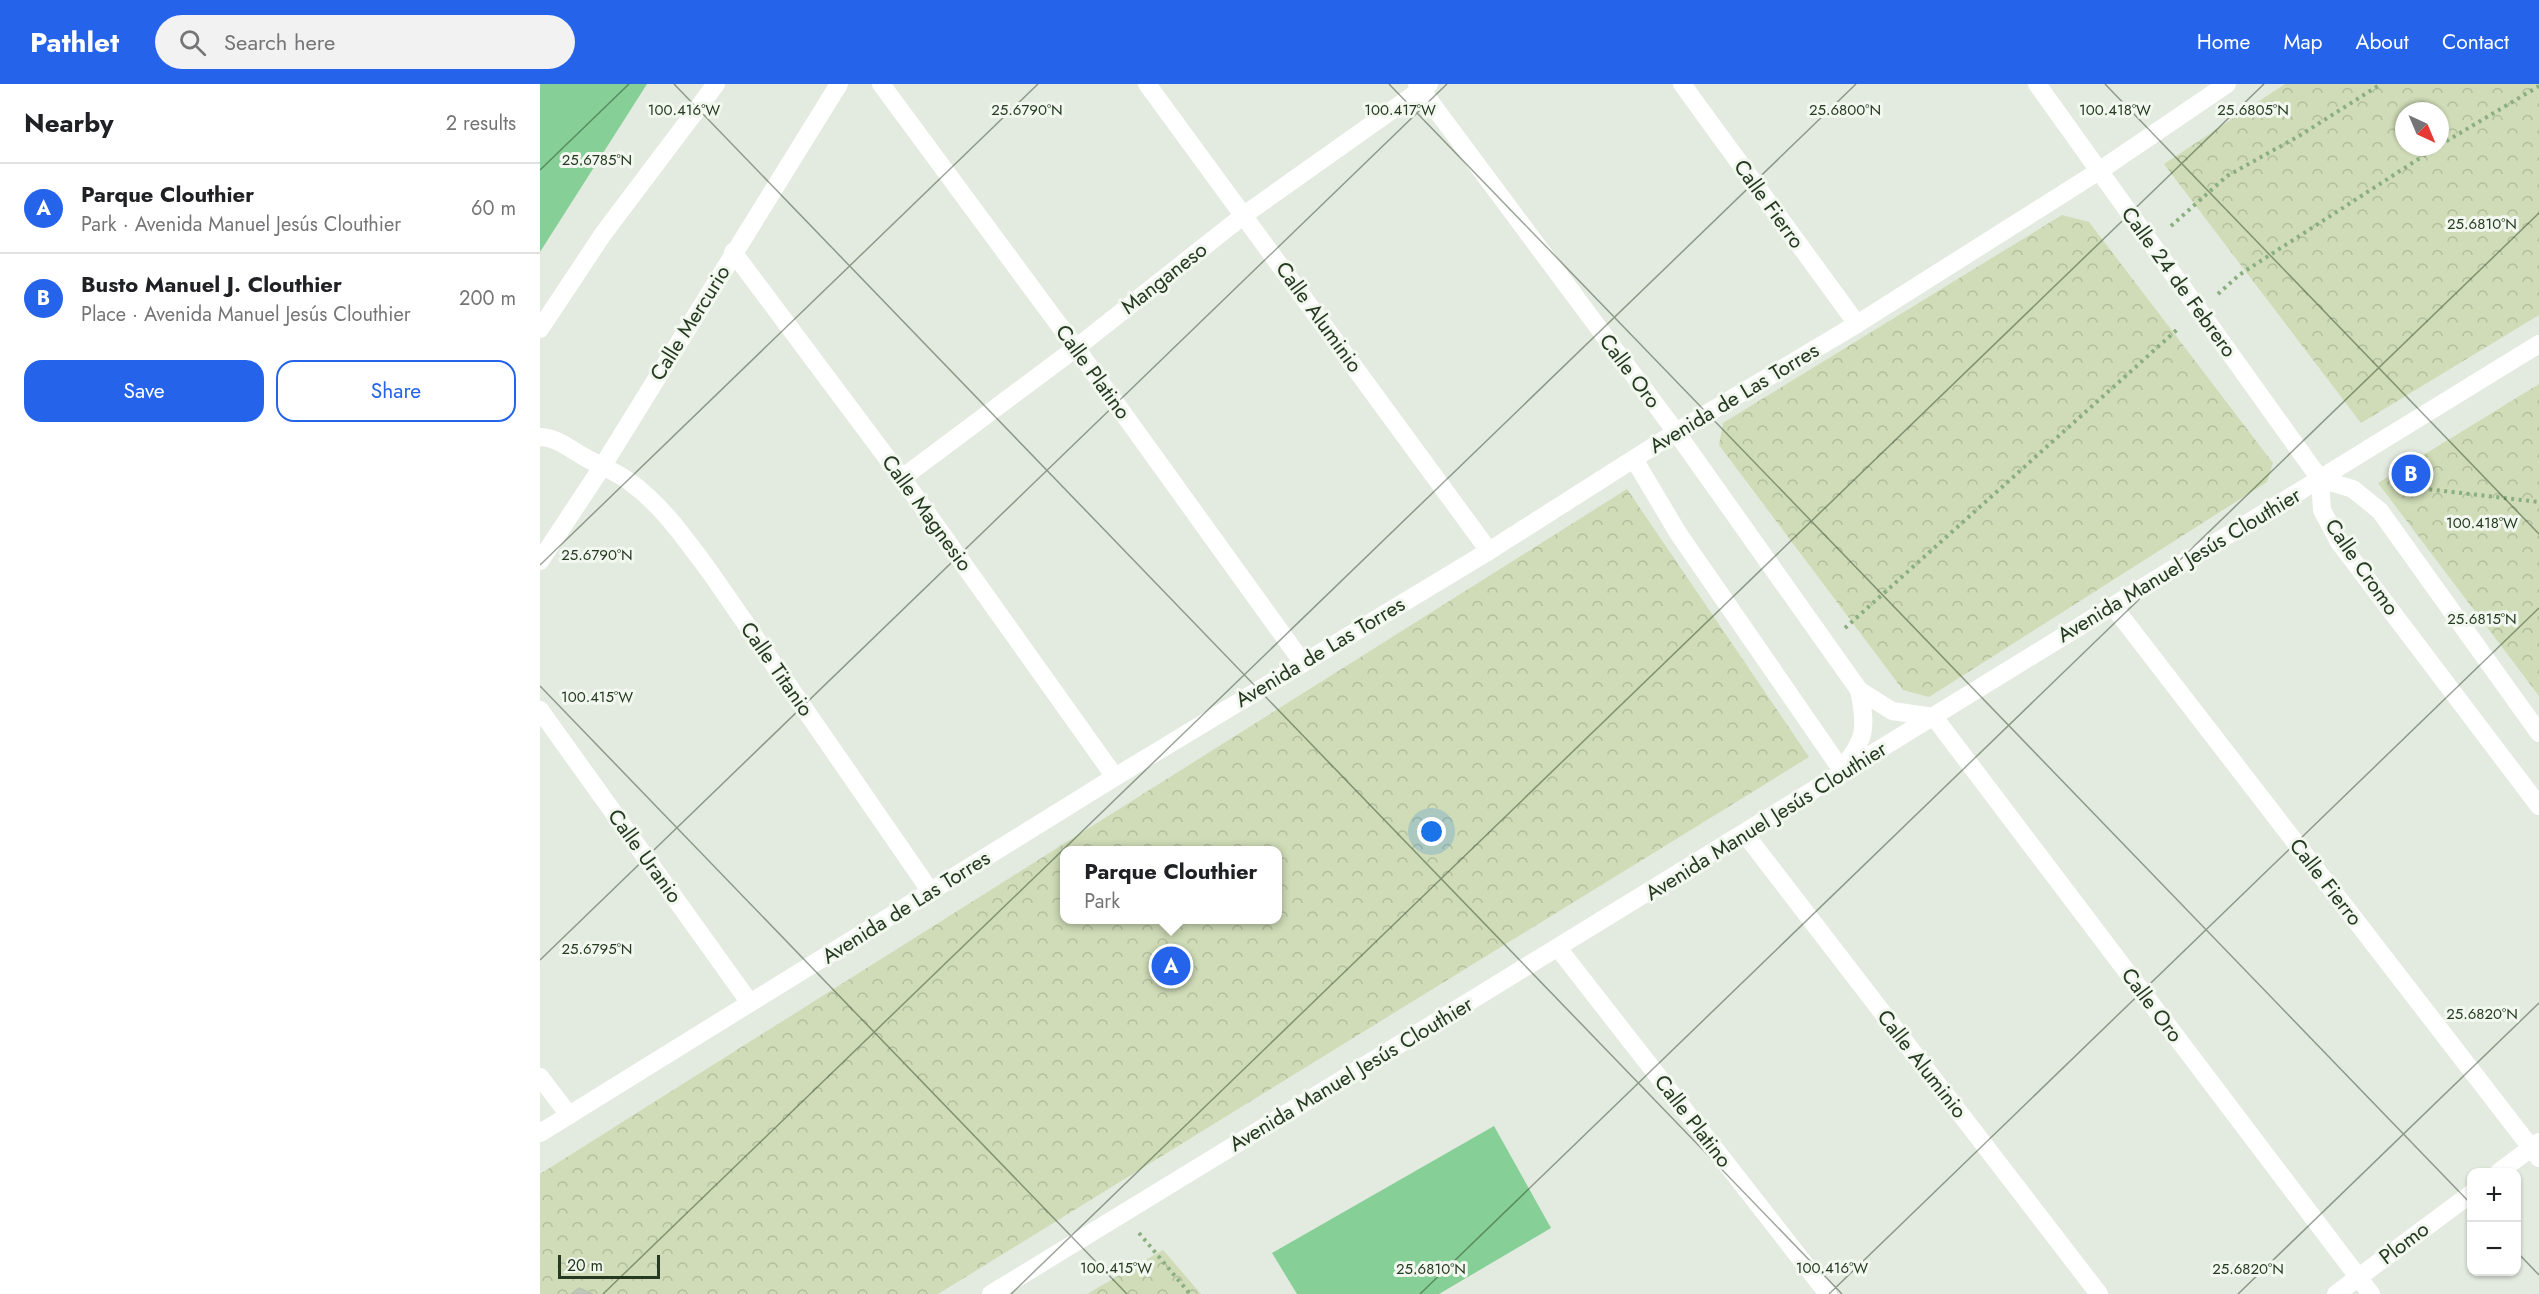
<!DOCTYPE html>
<meta charset="utf-8">
<style>
:root{--surface:#fff;--page:#f2f2f2;--text:#202124;--muted:#757577;--line:#e0e0e0;--accent:#2563eb}
body{margin:0;font-family:Jost,sans-serif;background:var(--page);color:var(--text)}
.controls{position:absolute;right:18px;bottom:18px;display:grid;overflow:hidden;border-radius:12px;box-shadow:0 2px 4px #0004}
.controls button{width:54px;height:54px;display:grid;place-items:center;padding:0;border:0;border-bottom:2px solid var(--line);background:var(--surface);color:var(--text);font:30px sans-serif}
.compass{position:absolute;left:1855px;top:18px;width:54px;height:54px;border-radius:50%;background:var(--surface);box-shadow:0 2px 4px #0004;rotate:136deg}
.scale{position:absolute;left:18px;bottom:15px;width:102px;box-sizing:border-box;padding-left:6px;border:3px solid #253a20;border-top:0;font-size:16px;line-height:21px;white-space:nowrap;color:#253a20;-webkit-text-stroke:4px #f2f7ef;paint-order:stroke}
.you{position:absolute;left:892px;top:748px;width:21px;height:21px;margin:-15px;border:4px solid #fff;border-radius:50%;background:#1a73e8;box-shadow:0 0 0 9px #1a73e833}
.badge{display:grid;place-items:center;width:39px;height:39px;border-radius:50%;background:var(--accent);color:#fff;font-size:20px;font-weight:700}
.pin{position:absolute;translate:-50% -50%;border:3px solid #fff;box-shadow:0 2px 6px #0006}
.popup{position:absolute;left:520px;top:762px;width:222px;height:78px;box-sizing:border-box;display:grid;place-content:center;border-radius:12px;background:var(--surface);filter:drop-shadow(0 2px 4px #0005);font-size:20px;white-space:nowrap;color:var(--muted)}
.popup b{font-size:22px;color:var(--text)}
.popup::after{content:'';position:absolute;left:50%;top:100%;margin-left:-12px;border:12px solid transparent;border-top-color:var(--surface)}
.list{margin:0;padding:0;list-style:none}
h2{display:flex;justify-content:space-between;align-items:center;height:78px;margin:0;padding:0 24px;font-size:26px}
h2 small{font-size:20px;font-weight:400;color:var(--muted)}
.list li{display:grid;grid-template-columns:39px 1fr auto;gap:18px;align-items:center;box-sizing:border-box;height:90px;padding:0 24px;border-top:2px solid var(--line)}
.list b{display:block;font-size:22px;white-space:nowrap}
.list p{margin:0;font-size:20px;white-space:nowrap;color:var(--muted)}
.list em{font-size:20px;font-style:normal;color:var(--muted)}
.actions{display:flex;gap:12px;padding:18px 24px}
.actions a{flex:1;padding:14px 0;border:2px solid var(--accent);border-radius:18px;text-align:center;font-size:21px;color:var(--accent)}
.actions .main{background:var(--accent);color:#fff}
.icon{flex:none;width:33px;height:33px;fill:none;stroke:currentColor;stroke-width:2;stroke-linecap:round;stroke-linejoin:round}
.map{position:relative;flex:none;width:1999px;height:1210px;overflow:hidden}
header{display:flex;align-items:center;gap:36px;box-sizing:border-box;height:84px;padding:0 30px;background:var(--accent);color:#fff}
header strong{font-size:28px}
nav{display:flex;gap:33px;margin-inline-start:auto;font-size:21px}
.search{width:420px;height:54px;background:var(--page);display:flex;align-items:center;gap:15px;box-sizing:border-box;padding:0 21px;border-radius:33px;color:var(--muted);font-size:22px}
main{display:flex}
aside{flex:1;background:var(--surface)}
.map>svg:first-child{display:block}
.park{fill:url(#park-crowns);fill-rule:evenodd}
.water{fill:#86d097}
.building{fill:#bdc8b7;stroke:#b7c4b1;stroke-width:1.5}
.lines{fill:none;stroke-linecap:round;stroke-linejoin:round}
.path{stroke:#8aae7f;stroke-width:4;stroke-dasharray:3 4.5;stroke-linecap:butt}
.minor{stroke:#fff;stroke-width:18}
.ticks{fill:none;stroke:#253a20;stroke-width:1.5;stroke-opacity:0.45}
.labels{text-anchor:middle;dominant-baseline:central;stroke-width:6;stroke-linejoin:round;paint-order:stroke}
.street-label{font-size:21px;fill:#253a20;stroke:#f2f7ef}
.ticks-label{font-size:15px;text-anchor:middle;fill:#253a20;stroke:#f2f7ef;stroke-width:6;stroke-linejoin:round;paint-order:stroke}
</style>
<header>
<strong>Pathlet</strong>
<div class="search"><svg class="icon" aria-label="search" viewBox="0 0 24 24"><circle cx="10" cy="10" r="6"/><path d="M15 15l6 6"/></svg>Search here</div>
<nav><a>Home</a><a>Map</a><a>About</a><a>Contact</a></nav>
</header>
<main>
<aside>
<h2>Nearby<small>2 results</small></h2>
<ul class="list">
<li><span class="badge">A</span><div><b>Parque Clouthier</b><p>Park · Avenida Manuel Jesús Clouthier</p></div><em>60 m</em></li>
<li><span class="badge">B</span><div><b>Busto Manuel J. Clouthier</b><p>Place · Avenida Manuel Jesús Clouthier</p></div><em>200 m</em></li>
</ul>
<div class="actions"><a class="main">Save</a><a>Share</a></div>
</aside>
<div class="map">
<svg width="1999" height="1210" viewBox="0 0 1999 1210">
<defs>
<pattern id="park-crowns" width="20" height="18" patternUnits="userSpaceOnUse" patternTransform="scale(1.5)"><rect width="20" height="18" fill="#cfdcb7"/><path d="M2 6a3 3 0 1 1 6 0M12 15a3 3 0 1 1 6 0" fill="none" stroke="#b2be9d"/></pattern>
</defs>
<rect width="100%" height="100%" fill="#e3eadf"/>
<!-- park -->
<g class="park">
<path d="M1745 0H1999V231L1821 339 1624 80ZM1864 27H1900V63H1864Z"/>
<path d="M1522 131 1549 138 1733 379 1727 398 1389 613 1363 606 1179 361 1183 339Z"/>
<path d="M1999 300V612L1838 399Z"/>
<path d="M1087 405 1269 673 398 1210H0V1090ZM524 766H738V836H524Z"/>
<path d="M623 1166 661 1210H547Z"/>
</g>
<!-- water -->
<g class="water">
<path d="M0 0H107L0 168Z"/>
<path d="M954 1042 1011 1144 899 1210H757L732 1169Z"/>
</g>
<!-- building -->
<path class="building" d="M39 1204 53 1210H31Z"/>
<g class="lines">
<!-- path -->
<g class="path">
<path d="M1900 61 1999 2"/>
<path d="M1631 142 1687 92 1759 52 1841 0"/>
<path d="M1678 210 1699 191 1897 63"/>
<path d="M1852 401 1999 418"/>
<path d="M1305 544 1639 244"/>
<path d="M599 1149 650 1210"/>
</g>
<!-- minor -->
<g class="minor">
<path d="M341 0 536 264 763 579"/>
<path d="M607 0 949 467"/>
<path d="M877 0 1136 348 1319 606 1352 627 1394 633"/>
<path d="M1142 0 1317 240"/>
<path d="M1497 0 1780 395"/>
<path d="M193 168 362 394 575 693"/>
<path d="M0 245 63 150 176 0"/>
<path d="M0 353C17 354 27 363 41 371 57 381 76 387 90 398 123 422 146 456 170 488L391 808"/>
<path d="M1094 375 1138 449 1301 685"/>
<path d="M362 394 536 264 704 131 889 0"/>
<path d="M1780 395 1782 426 1799 458 1999 722"/>
<path d="M1780 395 1813 405 1840 427 1999 649"/>
<path d="M0 477 62 383 299 0"/>
<path d="M1573 522 1999 1074"/>
<path d="M0 626 210 919"/>
<path d="M1394 633 1831 1210"/>
<path d="M1300 686C1326 657 1327 644 1319 606"/>
<path d="M1205 750 1559 1210"/>
<path d="M1018 864 1288 1210"/>
<path d="M0 993 29 1031"/>
<path d="M0 1049 575 693 949 467 1136 348 1317 240 1559 87 1687 0"/>
<path d="M1959 1088 1999 1058"/>
<path d="M451 1210C968 895 1483 577 1999 260"/>
<path d="M1796 1210 1932 1109"/>
</g>
</g>
<!-- ticks -->
<path class="ticks" d="M134 0 1302 1210M849 0 1932 1121M1565 0 1999 450M0 86 89 0M0 481 498 0M0 602 587 1210M0 876 907 0M1976 1167 1999 1191M63 1210 1316 0M471 1210 1724 0M880 1210 1999 129M1289 1210 1999 524M1698 1210 1999 919"/>
<g class="labels">
<!-- street labels -->
<g class="street-label">
<text transform="translate(1229 120) rotate(54)">Calle Fierro</text>
<text transform="translate(624 194) rotate(-38)">Manganeso</text>
<text transform="translate(1639 198) rotate(54)">Calle 24 de Febrero</text>
<text transform="translate(779 233) rotate(54)">Calle Aluminio</text>
<text transform="translate(150 239) rotate(-58)">Calle Mercurio</text>
<text transform="translate(1090 287) rotate(53)">Calle Oro</text>
<text transform="translate(553 288) rotate(54)">Calle Platino</text>
<text transform="translate(1194 314) rotate(-31)">Avenida de Las Torres</text>
<text transform="translate(387 429) rotate(54)">Calle Magnesio</text>
<text transform="translate(1639 481) rotate(-31)">Avenida Manuel Jesús Clouthier</text>
<text transform="translate(1822 483) rotate(55)">Calle Cromo</text>
<text transform="translate(780 568) rotate(-31)">Avenida de Las Torres</text>
<text transform="translate(237 585) rotate(55)">Calle Titanio</text>
<text transform="translate(1226 737) rotate(-32)">Avenida Manuel Jesús Clouthier</text>
<text transform="translate(105 772) rotate(54)">Calle Uranio</text>
<text transform="translate(1786 798) rotate(52)">Calle Fierro</text>
<text transform="translate(366 823) rotate(-32)">Avenida de Las Torres</text>
<text transform="translate(1612 921) rotate(53)">Calle Oro</text>
<text transform="translate(1382 980) rotate(52)">Calle Aluminio</text>
<text transform="translate(811 990) rotate(-31)">Avenida Manuel Jesús Clouthier</text>
<text transform="translate(1153 1037) rotate(52)">Calle Platino</text>
<text transform="translate(1864 1159) rotate(-37)">Plomo</text>
</g>
</g>
<g class="ticks-label">
<text x="487" y="31">25.6790°N</text>
<text x="1305" y="31">25.6800°N</text>
<text x="1713" y="31">25.6805°N</text>
<text x="144" y="31">100.416°W</text>
<text x="860" y="31">100.417°W</text>
<text x="1575" y="31">100.418°W</text>
<text x="57" y="81">25.6785°N</text>
<text x="1942" y="145">25.6810°N</text>
<text x="1942" y="444">100.418°W</text>
<text x="57" y="476">25.6790°N</text>
<text x="1942" y="540">25.6815°N</text>
<text x="57" y="618">100.415°W</text>
<text x="57" y="870">25.6795°N</text>
<text x="1942" y="935">25.6820°N</text>
<text x="576" y="1189">100.415°W</text>
<text x="1292" y="1189">100.416°W</text>
<text x="891" y="1190">25.6810°N</text>
<text x="1708" y="1190">25.6820°N</text>
</g>
</svg>
<div class="controls">
<button>+</button>
<button>−</button>
</div>
<svg class="compass" viewBox="-18 -18 36 36"><path d="M0-13l5 13h-10z" fill="#e53935"/><path d="M0 13l5-13h-10z" fill="#757577"/></svg>
<div class="scale">20 m</div>
<div class="you"></div>
<div class="pin badge" style="left:631px;top:882px">A</div>
<div class="popup"><b>Parque Clouthier</b>Park</div>
<div class="pin badge" style="left:1871px;top:390px">B</div>
</div>
</main>
